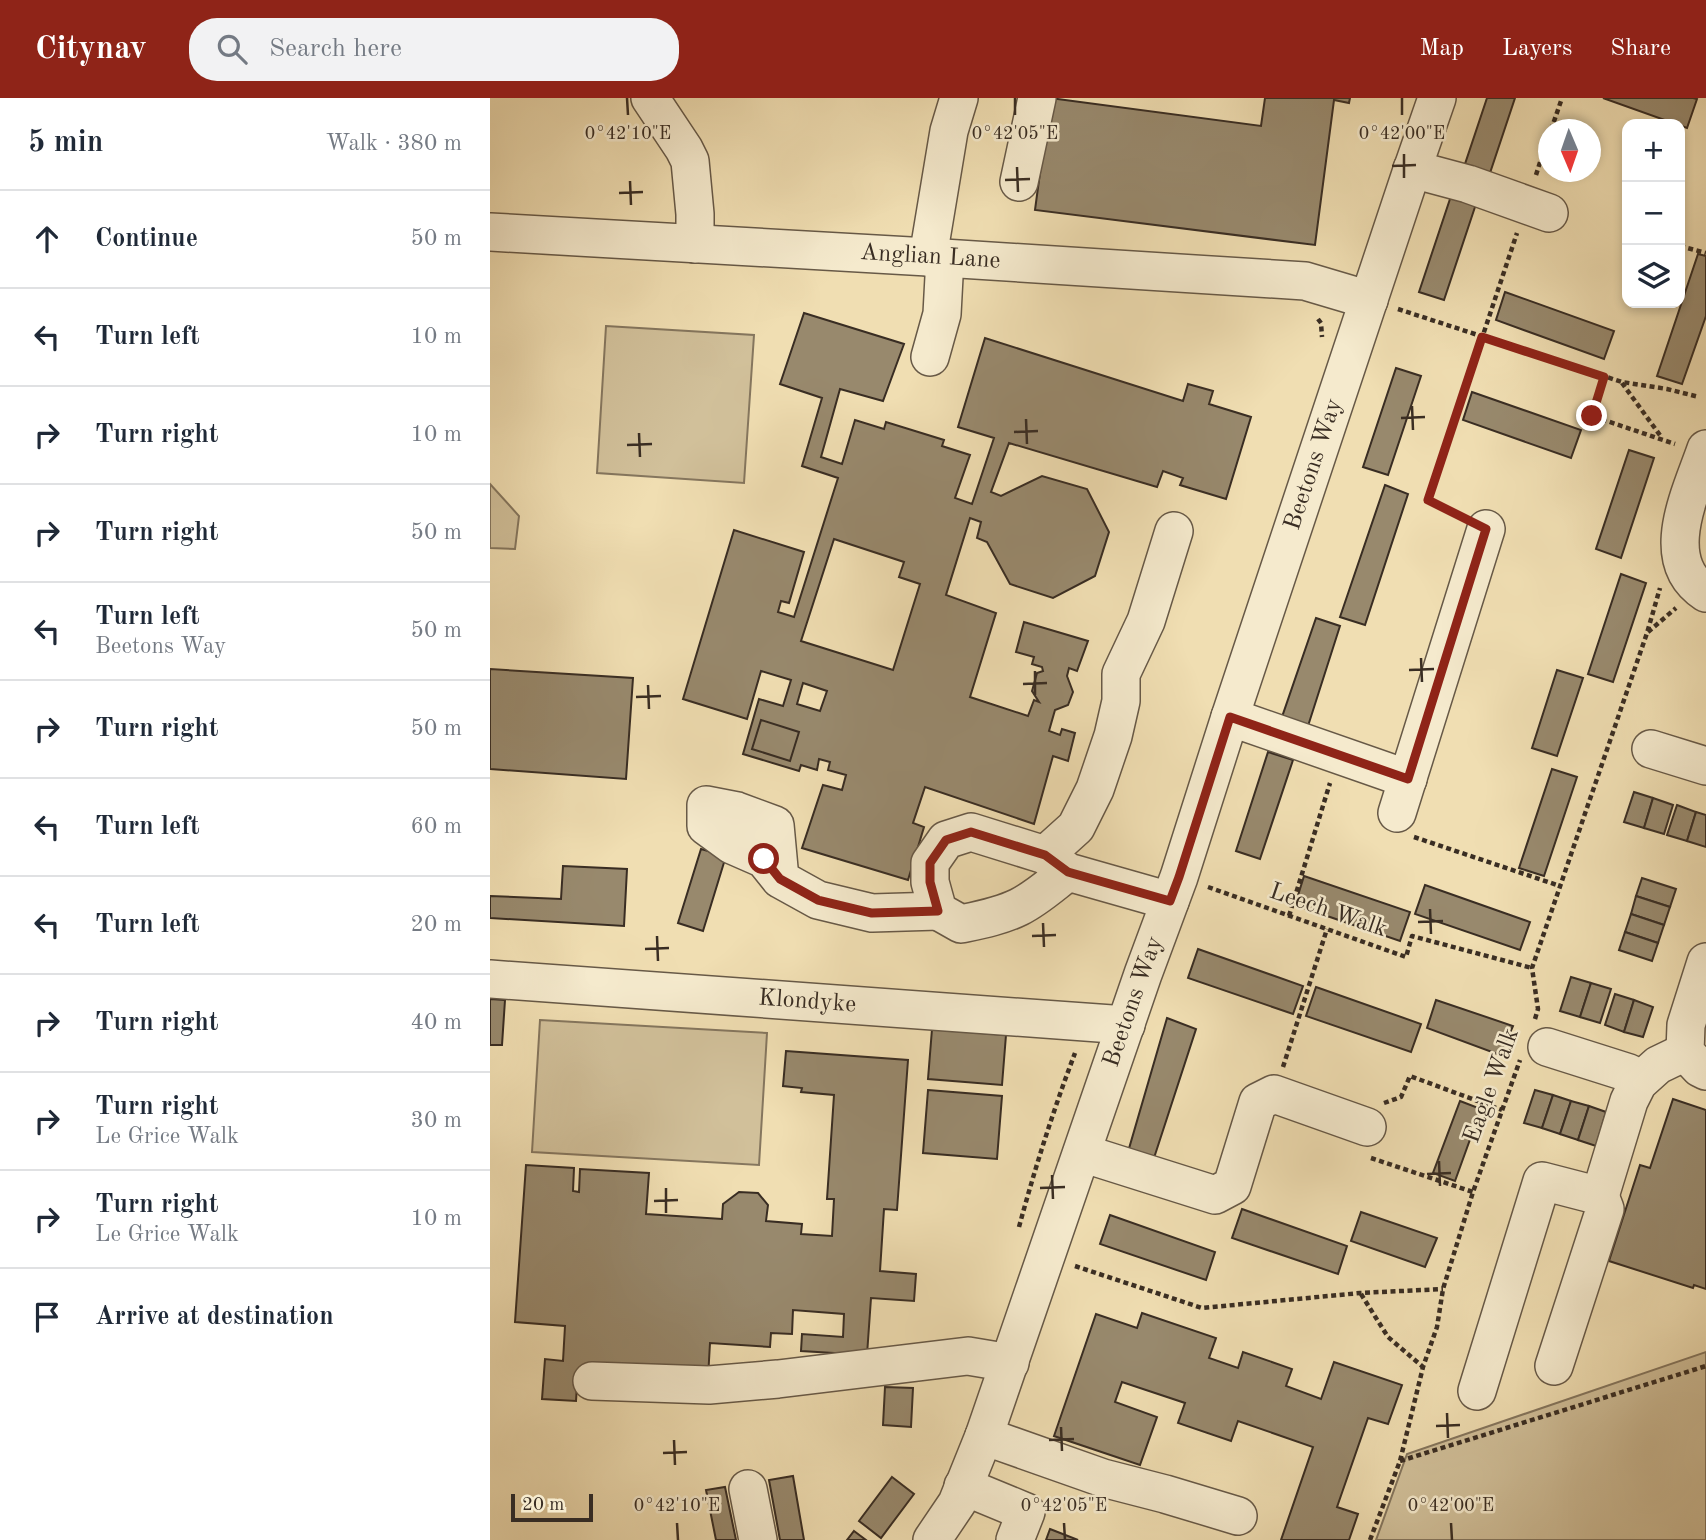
<!DOCTYPE html>
<meta charset="utf-8">
<style>
:root{--surface:#fff;--page:#f2f2f3;--text:#1f2937;--muted:#747a83;--line:#e0e1e3;--accent:#8f2418}
body{margin:0;font-family:"Old Standard TT",serif;background:var(--page);color:var(--text)}
.controls{position:absolute;right:21px;top:21px;display:grid;overflow:hidden;border-radius:14px;box-shadow:0 4px 10px #0003}
.controls button{width:63px;height:63px;display:grid;place-items:center;padding:0;border:0;border-bottom:2px solid var(--line);background:var(--surface);color:var(--text);font:35px sans-serif}
.compass{position:absolute;left:1048px;top:21px;width:63px;height:63px;border-radius:50%;background:var(--surface);box-shadow:0 4px 10px #0003;rotate:178deg}
.scale{position:absolute;left:21px;bottom:18px;width:82px;box-sizing:border-box;padding-left:7px;border:4px solid #392d23;border-top:0;font-size:19px;line-height:24px;white-space:nowrap;color:#392d23;-webkit-text-stroke:5px #f5eacd;paint-order:stroke}
.stop{position:absolute;width:21px;height:21px;margin:-16px;border:5px solid #8f2418;border-radius:50%;background:#fff}
.stop.end{background:#8f2418;border-color:#fff;box-shadow:0 2px 7px #0008}
.list{margin:0;padding:0;list-style:none}
h2{display:flex;justify-content:space-between;align-items:center;height:91px;margin:0;padding:0 28px;font-size:30px}
h2 small{font-size:23px;font-weight:400;color:var(--muted)}
.list li{display:grid;grid-template-columns:46px 1fr auto;gap:21px;align-items:center;box-sizing:border-box;height:98px;padding:0 28px;border-top:2px solid var(--line)}
.list b{display:block;font-size:26px;white-space:nowrap}
.list p{margin:0;font-size:23px;white-space:nowrap;color:var(--muted)}
.list em{font-size:23px;font-style:normal;color:var(--muted)}
.icon{flex:none;width:38px;height:38px;fill:none;stroke:currentColor;stroke-width:2;stroke-linecap:round;stroke-linejoin:round}
.map{position:relative;flex:none;width:1216px;height:1442px;overflow:hidden}
header{display:flex;align-items:center;gap:42px;box-sizing:border-box;height:98px;padding:0 35px;background:var(--accent);color:#fff}
header strong{font-size:33px}
nav{display:flex;gap:38px;margin-inline-start:auto;font-size:24px}
.search{width:490px;height:63px;background:var(--page);display:flex;align-items:center;gap:18px;box-sizing:border-box;padding:0 24px;border-radius:28px;color:var(--muted);font-size:26px}
main{display:flex}
aside{flex:1;background:var(--surface)}
.map>svg:first-child{display:block}
.green{fill:#d1c09a;stroke:#85765e;stroke-width:2}
.building{fill:#98896d;stroke:#392d23;stroke-width:2;fill-rule:evenodd}
.lines{fill:none;stroke-linecap:round;stroke-linejoin:round}
.minor-casing{stroke:#675947;stroke-width:40}
.path{stroke:#392d23;stroke-width:4.5;stroke-dasharray:5 3.5;stroke-linecap:butt}
.minor{stroke:#f5eacd;stroke-width:37}
.route{stroke:#8f2418;stroke-width:9}
.ticks{fill:none;stroke:#392d23;stroke-width:2.5}
.labels{text-anchor:middle;dominant-baseline:central;stroke-width:5;stroke-linejoin:round;paint-order:stroke}
.street-label{font-size:24px;fill:#392d23;stroke:#f5eacd}
.ticks-label{font-size:18px;text-anchor:middle;fill:#392d23;stroke:#f5eacd;stroke-width:5;stroke-linejoin:round;paint-order:stroke}
</style>
<header>
<strong>Citynav</strong>
<div class="search"><svg class="icon" aria-label="search" viewBox="0 0 24 24"><circle cx="10" cy="10" r="6"/><path d="M15 15l6 6"/></svg>Search here</div>
<nav><a>Map</a><a>Layers</a><a>Share</a></nav>
</header>
<main>
<aside>
<h2>5 min<small>Walk · 380 m</small></h2>
<ul class="list">
<li><svg class="icon" aria-label="ahead" viewBox="0 0 24 24"><path d="M12 20V5M6 11l6-6 6 6"/></svg><div><b>Continue</b></div><em>50 m</em></li>
<li><svg class="icon" aria-label="left" viewBox="0 0 24 24"><path d="M17 20v-9H6M10 6l-5 5 5 5"/></svg><div><b>Turn left</b></div><em>10 m</em></li>
<li><svg class="icon" aria-label="right" viewBox="0 0 24 24"><path d="M7 20v-9h11M14 6l5 5-5 5"/></svg><div><b>Turn right</b></div><em>10 m</em></li>
<li><svg class="icon" aria-label="right" viewBox="0 0 24 24"><path d="M7 20v-9h11M14 6l5 5-5 5"/></svg><div><b>Turn right</b></div><em>50 m</em></li>
<li><svg class="icon" aria-label="left" viewBox="0 0 24 24"><path d="M17 20v-9H6M10 6l-5 5 5 5"/></svg><div><b>Turn left</b><p>Beetons Way</p></div><em>50 m</em></li>
<li><svg class="icon" aria-label="right" viewBox="0 0 24 24"><path d="M7 20v-9h11M14 6l5 5-5 5"/></svg><div><b>Turn right</b></div><em>50 m</em></li>
<li><svg class="icon" aria-label="left" viewBox="0 0 24 24"><path d="M17 20v-9H6M10 6l-5 5 5 5"/></svg><div><b>Turn left</b></div><em>60 m</em></li>
<li><svg class="icon" aria-label="left" viewBox="0 0 24 24"><path d="M17 20v-9H6M10 6l-5 5 5 5"/></svg><div><b>Turn left</b></div><em>20 m</em></li>
<li><svg class="icon" aria-label="right" viewBox="0 0 24 24"><path d="M7 20v-9h11M14 6l5 5-5 5"/></svg><div><b>Turn right</b></div><em>40 m</em></li>
<li><svg class="icon" aria-label="right" viewBox="0 0 24 24"><path d="M7 20v-9h11M14 6l5 5-5 5"/></svg><div><b>Turn right</b><p>Le Grice Walk</p></div><em>30 m</em></li>
<li><svg class="icon" aria-label="right" viewBox="0 0 24 24"><path d="M7 20v-9h11M14 6l5 5-5 5"/></svg><div><b>Turn right</b><p>Le Grice Walk</p></div><em>10 m</em></li>
<li><svg class="icon" aria-label="arrive" viewBox="0 0 24 24"><path d="M6 21V4h12l-3 4 3 4H6"/></svg><div><b>Arrive at destination</b></div></li>
</ul>
</aside>
<div class="map">
<svg width="1216" height="1442" viewBox="0 0 1216 1442">
<rect width="100%" height="100%" fill="#f0deb2"/>
<filter id="stains"><feTurbulence type="fractalNoise" baseFrequency=".00286" numOctaves="4"/><feColorMatrix values="0 0 0 0 .2 0 0 0 0 .09 0 0 0 0 .02 0 0 0 .5 -.17"/></filter>
<radialGradient id="worn" r=".72"><stop offset=".6" stop-color="#630" stop-opacity="0"/><stop offset="1" stop-color="#630" stop-opacity=".3"/></radialGradient>
<!-- green -->
<g class="green">
<path d="M116 228 264 237 254 385 107 375Z"/>
<path d="M0 386 29 418 25 451 0 450Z"/>
<path d="M50 922 277 935 269 1067 42 1054Z"/>
<path d="M1216 1254V1442H886L917 1356Z"/>
</g>
<!-- building -->
<g class="building">
<path d="M560 0 771 28 775 0H860L859 5 844 2 825 147 545 112Z"/>
<path d="M997 0H1025L1000 75 975 66Z"/>
<path d="M1113 0H1203L1207 1 1197 30Z"/>
<path d="M962 95 987 103 954 202 929 194Z"/>
<path d="M1208 156 1216 158V218L1192 286 1167 278Z"/>
<path d="M1015 194 1124 233 1114 261 1006 222Z"/>
<path d="M314 215 414 246 393 303 350 291 331 359 352 366 365 322 394 331 396 324 454 342 452 348 480 357 465 400 482 406 504 340 468 329 495 240 693 303 698 286 723 293 719 306 761 319 736 401 690 387 693 380 673 373 667 389 519 345 501 394 511 398 552 378 597 391 619 434 605 478 563 500 520 486 497 444 487 440 491 424 480 420 456 497 506 515 480 599 538 618 544 602 549 604 542 593 547 575 553 573 552 569 542 566 544 559 526 554 534 524 598 543 587 573 579 570 577 578 583 594 578 607 565 612 559 633 570 637 572 631 585 635 578 663 563 658 544 726 435 689 423 725 434 729 418 782 312 750 333 687 352 692 356 677 338 672 340 664 329 661 327 672 311 667 309 673 253 656 269 601 293 608 301 582 271 573 257 621 193 601 244 432 314 454 299 505 291 503 288 514 304 519 348 380 312 368 332 300 290 286ZM344 441 414 464 409 479 430 486 403 572 311 543ZM313 585 337 593 330 613 307 606Z"/>
<path d="M906 270 931 278 898 377 873 369Z"/>
<path d="M982 294 1091 332 1081 360 973 322Z"/>
<path d="M1139 352 1164 360 1131 460 1106 451Z"/>
<path d="M895 387 918 396 875 527 850 519Z"/>
<path d="M1131 476 1156 485 1123 584 1098 576Z"/>
<path d="M826 520 850 528 818 628 792 619Z"/>
<path d="M0 571 143 580 136 681 0 671Z"/>
<path d="M1067 572 1093 580 1067 658 1042 650Z"/>
<path d="M271 622 309 634 300 663 262 651Z"/>
<path d="M778 654 803 662 770 761 746 753Z"/>
<path d="M1062 671 1087 679 1054 778 1029 770Z"/>
<path d="M1144 694 1163 700 1154 730 1134 724Z"/>
<path d="M1163 700 1183 707 1174 736 1154 730Z"/>
<path d="M1187 707 1206 714 1197 743 1177 737Z"/>
<path d="M1206 714 1216 717V749L1197 743Z"/>
<path d="M211 751 236 758 213 833 188 825Z"/>
<path d="M73 768 137 771 134 828 0 820V798L71 801Z"/>
<path d="M814 778 920 814 910 843 805 807Z"/>
<path d="M1152 780 1186 791 1180 809 1146 798Z"/>
<path d="M935 787 1040 824 1030 852 925 816Z"/>
<path d="M1146 798 1180 809 1174 827 1141 816Z"/>
<path d="M1141 816 1174 827 1168 845 1135 834Z"/>
<path d="M1135 834 1168 845 1162 863 1129 852Z"/>
<path d="M708 851 813 888 803 916 698 880Z"/>
<path d="M1081 879 1101 885 1090 919 1070 913Z"/>
<path d="M1101 885 1121 891 1110 925 1090 919Z"/>
<path d="M826 889 931 926 921 954 816 918Z"/>
<path d="M1125 896 1144 902 1134 934 1115 927Z"/>
<path d="M0 901 15 902 12 947H0Z"/>
<path d="M946 902 1023 928 1010 957 937 930Z"/>
<path d="M1144 902 1163 909 1153 939 1134 934Z"/>
<path d="M677 920 706 931 663 1063 638 1054Z"/>
<path d="M442 931 516 937 512 987 438 981Z"/>
<path d="M296 953 418 962 407 1112 394 1111 390 1173 426 1176 424 1203 381 1200 377 1257 311 1253 312 1236 353 1239 354 1216 303 1212 302 1236 281 1235 280 1249 220 1245 218 1280 88 1271 86 1303 52 1301 55 1261 73 1263 75 1228 25 1224 36 1067 84 1070 83 1093 89 1094 90 1071 159 1075 156 1116 232 1121 233 1106 249 1094 268 1095 278 1107 276 1123 312 1126 311 1136 342 1138 344 1101H337L344 997 311 994 312 990 293 988Z"/>
<path d="M438 992 512 998 507 1061 433 1055Z"/>
<path d="M1045 992 1063 997 1052 1030 1034 1025Z"/>
<path d="M1063 997 1081 1003 1070 1036 1052 1030Z"/>
<path d="M1183 1001 1216 1012V1191L1204 1187 1203 1190 1119 1163 1150 1067 1160 1070Z"/>
<path d="M970 1003 991 1011 965 1083 943 1075Z"/>
<path d="M1081 1003 1099 1008 1088 1042 1070 1036Z"/>
<path d="M1099 1008 1116 1014 1106 1048 1088 1042Z"/>
<path d="M752 1111 857 1148 848 1176 742 1140Z"/>
<path d="M871 1114 947 1140 935 1169 861 1143Z"/>
<path d="M620 1117 725 1154 716 1182 610 1146Z"/>
<path d="M652 1215 726 1240 719 1260 748 1270 753 1254 802 1271 796 1288 831 1301 844 1264 912 1287 898 1326 878 1320 847 1409 868 1416 859 1442H791L823 1349 748 1323 741 1343 688 1325 695 1305 632 1284 625 1304 667 1319 650 1367 564 1338 606 1216 647 1230Z"/>
<path d="M395 1289 423 1290 421 1329 393 1327Z"/>
<path d="M303 1378 314 1442H290L279 1382Z"/>
<path d="M402 1379 424 1396 391 1440 369 1423Z"/>
<path d="M235 1389 246 1442H226L216 1392Z"/>
<path d="M560 1431 588 1442H556Z"/>
<path d="M364 1433 376 1442H357Z"/>
</g>
<g class="lines">
<defs>
<g id="minor">
<path d="M160 0 194 51 200 63 205 116V146"/>
<path d="M922 71 978 86 1059 115"/>
<path d="M529 84 547 0"/>
<path id="s1" d="M0 134 438 159 815 183 879 202"/>
<path d="M438 159 459 33 469 0"/>
<path d="M440 259 452 216 455 160"/>
<path d="M1216 351C1201 395 1166 462 1216 495"/>
<path d="M740 619 918 681"/>
<path d="M1161 651 1216 668"/>
<path d="M907 715 996 431"/>
<path d="M555 757 586 729 605 691 623 638 631 603V576L656 523 684 433"/>
<path d="M578 774C562 786 547 800 529 809 511 818 490 822 471 826L448 813 440 784V765L456 742 481 734 555 757 578 774 680 803"/>
<path d="M290 781 285 727 247 713 216 707V728L242 747 274 761 290 781 328 802 382 815 448 813"/>
<path d="M1216 864 1196 927 1195 954 1210 970 1216 973"/>
<path id="s2" d="M0 881 636 927"/>
<path d="M1057 949 1139 975 1148 985"/>
<path d="M592 1055 725 1097 742 1088 768 1004 784 996 877 1029"/>
<path d="M1110 1098 1139 1003 1148 985 1168 967 1195 954"/>
<path d="M102 1283 219 1287 288 1281 478 1258 520 1265"/>
<path d="M987 1293 1052 1083 1110 1098 1115 1111 1064 1268"/>
<path d="M494 1338 613 1380 675 1396 748 1418"/>
<path d="M473 1388 536 1414 525 1442"/>
<path d="M258 1391 268 1442"/>
<path id="s3" d="M442 1442 467 1405 494 1338 653 876 689 779 740 619 921 75 947 0"/>
</g>
</defs>
<!-- minor casing -->
<use href="#minor" class="minor-casing"/>
<!-- path -->
<g class="path">
<path d="M1061 32 1072 0"/>
<path d="M1046 77 1058 39"/>
<path d="M1190 148 1216 155"/>
<path d="M908 211 1132 284 1177 291 1209 299"/>
<path d="M828 221 831 225 832 239"/>
<path d="M1114 279 1102 318 1185 346"/>
<path d="M1132 285 1172 340"/>
<path d="M970 418 938 402 1027 135"/>
<path d="M1158 534 1186 510"/>
<path d="M924 739 1070 788"/>
<path d="M718 789 916 859 922 838 1042 870"/>
<path d="M799 818 840 685"/>
<path d="M1045 921 1048 911 1042 870 1157 535 1170 490"/>
<path d="M793 969 837 831"/>
<path d="M894 1005 911 999 920 978 1012 1012"/>
<path d="M881 1060 983 1094"/>
<path d="M529 1129C545 1070 563 1013 585 955"/>
<path d="M585 1168 712 1210 870 1195 953 1191"/>
<path d="M871 1196 898 1239 933 1269"/>
<path d="M910 1363 1216 1268"/>
<path d="M880 1442 910 1363 933 1269 947 1229 953 1191 983 1094 1030 962"/>
</g>
<!-- minor -->
<use href="#minor" class="minor"/>
</g>
<g class="lines">
<!-- route -->
<path class="route" d="M274 761 290 781 328 802 382 815 448 813 440 784V765L456 742 481 734 555 757 578 774 680 803 689 779 740 619 918 681 996 431 938 402 992 239 1114 279 1102 318"/>
</g>
<!-- ticks -->
<path class="ticks" d="M137 0 138 17M525 0V17M912 0V17M914 56V80M902 68 926 67M527 69 528 94M515 82 540 81M140 83 141 107M129 95 153 94M922 308 923 332M911 320 935 319M536 321 537 346M524 334 548 333M149 335 150 359M137 347 162 346M931 560 932 584M919 572 944 571M545 573V597M533 586 557 585M158 587 159 611M146 599 171 598M940 811 941 836M928 824 953 823M553 825 554 849M167 838 168 863M542 838 566 837M155 851 179 850M949 1063 950 1088M937 1076 961 1075M562 1077 563 1101M176 1090V1115M550 1090 575 1089M164 1103 188 1102M957 1315 958 1340M946 1328 970 1327M571 1329 572 1353M184 1342 185 1367M559 1342 584 1341M173 1355 197 1354M187 1425 188 1442M574 1425 575 1442M961 1425 962 1442"/>
<g class="labels">
<!-- street labels -->
<g class="street-label">
<text stroke="none"><textPath href="#s1" startOffset="441">Anglian Lane</textPath></text>
<text stroke="none"><textPath href="#s3" startOffset="1143">Beetons Way</textPath></text>
<text transform="translate(838 813) rotate(19)">Leech Walk</text>
<text stroke="none"><textPath href="#s2" startOffset="318">Klondyke</textPath></text>
<text stroke="none"><textPath href="#s3" startOffset="576">Beetons Way</textPath></text>
<text transform="translate(1002 988) rotate(-70)">Eagle Walk</text>
</g>
</g>
<g class="ticks-label">
<text x="138" y="41">0°42'10"E</text>
<text x="525" y="41">0°42'05"E</text>
<text x="912" y="41">0°42'00"E</text>
<text x="187" y="1413">0°42'10"E</text>
<text x="574" y="1413">0°42'05"E</text>
<text x="961" y="1413">0°42'00"E</text>
</g>
<rect width="100%" height="100%" filter="url(#stains)"/>
<rect width="100%" height="100%" fill="url(#worn)"/>
</svg>
<div class="controls">
<button>+</button>
<button>−</button>
<button><svg class="icon" aria-label="layers" viewBox="0 0 24 24"><path d="M12 4l9 5-9 5-9-5zM3 14l9 5 9-5"/></svg></button>
</div>
<svg class="compass" viewBox="-18 -18 36 36"><path d="M0-13l5 13h-10z" fill="#e53935"/><path d="M0 13l5-13h-10z" fill="#747a83"/></svg>
<div class="scale">20 m</div>
<div class="stop" style="left:274px;top:761px"></div>
<div class="stop end" style="left:1102px;top:318px"></div>
</div>
</main>
